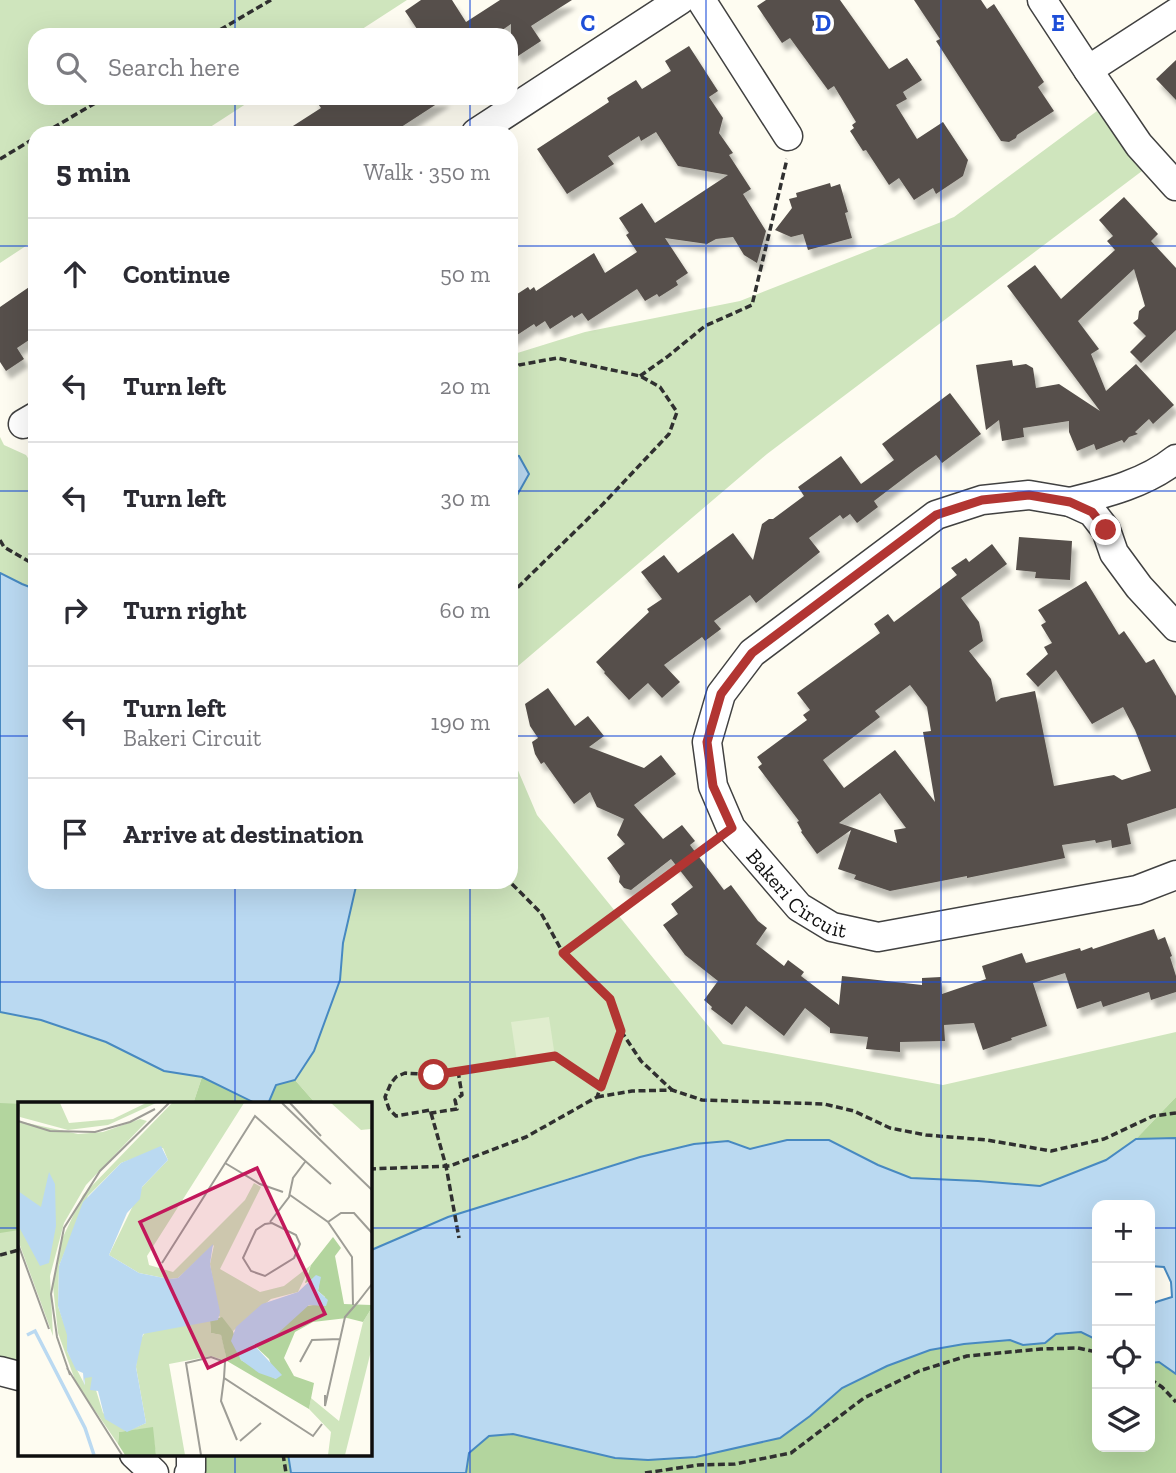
<!DOCTYPE html>
<meta charset="utf-8">
<style>
:root{--surface:#fff;--page:#f7f7f7;--text:#2b2b33;--muted:#7c7c81;--line:#e1e1e2}
body{margin:0;font-family:"Zilla Slab",serif;background:var(--page);color:var(--text)}
.controls{position:absolute;right:21px;bottom:21px;display:grid;overflow:hidden;border-radius:14px;box-shadow:0 7px 28px #0002}
.controls button{width:63px;height:63px;display:grid;place-items:center;padding:0;border:0;border-bottom:2px solid var(--line);background:var(--surface);color:var(--text);font:35px sans-serif}
.stop{position:absolute;width:21px;height:21px;margin:-16px;border:5px solid #b23532;border-radius:50%;background:#fff}
.stop.end{background:#b23532;border-color:#fff;box-shadow:0 2px 7px #0008}
.list{margin:0;padding:0;list-style:none}
h2{display:flex;justify-content:space-between;align-items:center;height:91px;margin:0;padding:0 28px;font-size:30px}
h2 small{font-size:23px;font-weight:400;color:var(--muted)}
.list li{display:grid;grid-template-columns:46px 1fr auto;gap:21px;align-items:center;box-sizing:border-box;height:112px;padding:0 28px;border-top:2px solid var(--line)}
.list b{display:block;font-size:26px;white-space:nowrap}
.list p{margin:0;font-size:23px;white-space:nowrap;color:var(--muted)}
.list em{font-size:23px;font-style:normal;color:var(--muted)}
.icon{flex:none;width:38px;height:38px;fill:none;stroke:currentColor;stroke-width:2;stroke-linecap:round;stroke-linejoin:round}
.map{position:relative;flex:none;width:1176px;height:1473px;overflow:hidden}
.search{position:absolute;background:var(--surface);box-shadow:0 7px 28px #0002;left:28px;top:28px;width:490px;height:77px;display:flex;align-items:center;gap:18px;box-sizing:border-box;padding:0 24px;border-radius:21px;color:var(--muted);font-size:26px}
.panel{position:absolute;background:var(--surface);box-shadow:0 7px 28px #0002;left:28px;top:126px;width:490px;height:763px;border-radius:21px}
.map>svg:first-child{display:block}
.green{fill:#cfe5bd}
.forest{fill:#b3d59e}
.pitch{fill:#e0edce}
.water{fill:#bad9f1;stroke:#4789c1;stroke-width:2}
.building{fill:#56504b;fill-rule:evenodd;filter:url(#shadow)}
.lines{fill:none;stroke-linecap:round;stroke-linejoin:round}
.minor-casing{stroke:#414141;stroke-width:31}
.path{stroke:#303030;stroke-width:3.5;stroke-dasharray:7 3.5;stroke-linecap:butt}
.minor{stroke:#fff;stroke-width:28}
.route{stroke:#b23532;stroke-width:9}
.grid{fill:none;stroke:#1d4ed8;stroke-width:2;stroke-opacity:0.55}
.labels{text-anchor:middle;dominant-baseline:central;stroke-width:7;stroke-linejoin:round;paint-order:stroke}
.street-label{font-size:21px;fill:#0e0e0e;stroke:#fff}
.inset-river{fill:none;stroke:#bad9f1;stroke-width:3.5}
.inset-road{fill:none;stroke:#9e9d96;stroke-width:2}
.view{fill:#c2185b;fill-opacity:0.15;stroke:#c2185b;stroke-width:3.5}
.inset-edge{fill:none;stroke:#0e0e0e;stroke-width:3.5}
.grid-label{font-size:23px;text-anchor:middle;font-weight:bold;fill:#1d4ed8;stroke:#fff;stroke-width:7;stroke-linejoin:round;paint-order:stroke}
</style>
<div class="map">
<svg width="1176" height="1473" viewBox="0 0 1176 1473">
<defs>
<filter id="shadow"><feDropShadow dx="4.5" dy="8" stdDeviation="2" flood-color="#0004"/></filter>
</defs>
<rect width="100%" height="100%" fill="#fefcf1"/>
<!-- green -->
<g class="green">
<path d="M0 0H407L353 35H35V98H255L201 133H35V240L0 263Z"/>
<path d="M1097 111 1142 171 767 454 511 672V506L529 474 519 456 511 455V355L585 332 740 301 954 217Z"/>
<path d="M0 437 4 445 26 455 35 469V589L22 584 0 573Z"/>
<path d="M511 754 537 815 723 1044 943 1085 1176 1032V1097L1136 1139 1106 1160 1040 1186 978 1181 911 1178 878 1165 787 1140 750 1149 728 1141 694 1144 640 1157 566 1179 393 1240 369 1251V1104H316L295 1080 314 1051 340 980 343 943 357 882H511Z"/>
<path d="M0 1012 41 1020 106 1042 164 1071 202 1077 193 1104H19V1366L0 1361Z"/>
</g>
<!-- forest -->
<g class="forest">
<path d="M202 1077 257 1104H193Z"/>
<path d="M295 1080 316 1104H268L276 1085Z"/>
<path d="M1176 1097V1138L1136 1139Z"/>
<path d="M0 1103 22 1104H19V1230L0 1233Z"/>
<path d="M1081 1332 1097 1340V1447H1150V1363L1159 1362 1176 1374V1473H466L469 1453 489 1436 513 1434 615 1458 648 1460 696 1457 780 1438 810 1416 842 1388 887 1366 930 1350 964 1344 1010 1340 1023 1345 1044 1343 1056 1334Z"/>
<path d="M191 1454H288L291 1473H189Z"/>
</g>
<!-- pitch -->
<path class="pitch" d="M549 1017 555 1057 517 1062 511 1022Z"/>
<!-- water -->
<g class="water">
<path d="M511 455 519 456 529 474 511 506Z"/>
<path d="M0 573 22 584 35 589V882H357L343 943 340 980 314 1051 295 1080 276 1085 268 1104H257L202 1077 164 1071 106 1042 41 1020 0 1012Z"/>
<path d="M1176 1138V1374L1159 1362 1150 1363V1307L1156 1302 1172 1297 1171 1282 1164 1267 1150 1266V1205H1097V1340L1081 1332 1056 1334 1045 1343 1023 1345 1010 1340 964 1344 930 1350 887 1366 842 1388 810 1416 780 1438 696 1457 648 1460 615 1458 513 1434 489 1436 469 1453 466 1473H291L288 1454H369V1251L448 1217 640 1157 694 1144 728 1141 750 1149 787 1140H829L878 1165 911 1178 978 1181 1040 1186 1106 1160 1136 1139Z"/>
</g>
<!-- building -->
<g class="building">
<path d="M421 0H452L466 22 500 0H572L531 26 541 41 518 56 511 45V24L495 35H421L405 11Z"/>
<path d="M766 0H840L889 69 907 58 922 80 903 92 907 99 896 105 917 139 943 122 968 160 963 176 936 194 933 188 914 200 899 178 889 185 866 150 863 151 850 131 854 128 852 125 856 122 834 86 828 90 790 38 782 43 757 6Z"/>
<path d="M914 0H981L987 9 994 4 1044 82 1038 87 1054 111 1017 135 1016 138 1009 142 1001 141 936 41 940 39Z"/>
<path d="M689 46 718 91 709 97 723 118 719 133 733 153 729 155 751 189 743 194 766 231 757 263 744 255 733 237 716 239 707 244 665 238 688 273 676 281 678 285 659 297 657 294 645 301 637 289 588 321 582 313 574 318 572 315 550 329 545 321 536 327 534 324 511 339V298L528 287 530 290 534 287 536 291 594 253 605 273 637 252 626 235 629 233 619 218 642 203 655 223 728 175 678 166 656 132 641 141 639 136 608 156 614 164 567 194 537 149 609 102 607 98 636 80 642 89 671 71 665 61Z"/>
<path d="M1176 60V100L1156 79Z"/>
<path d="M314 98H446L392 133H282L321 108Z"/>
<path d="M830 183 831 187 840 184 848 212 845 213 852 238 808 250 803 234 791 237 775 230 792 208 789 199 797 197 796 193Z"/>
<path d="M1124 197 1158 234 1151 241 1176 268V330L1141 363 1130 352 1146 336 1133 323 1138 319 1139 311 1145 306 1134 269 1078 321 1099 349 1091 354 1106 391 1136 364 1174 405 1153 424 1149 419 1135 432 1138 434 1129 437 1124 443 1122 440 1096 450 1094 444 1077 451 1069 432V421L1023 428 1024 437 1002 441 999 420 986 430 976 365 1012 360 1013 366 1026 364 1033 368 1036 388 1059 384 1100 411 1007 286 1035 265 1061 299 1115 250 1107 241 1113 236 1099 220Z"/>
<path d="M35 283V336L17 348 24 359 6 371 0 362V307Z"/>
<path d="M950 393 981 434 942 463 936 455 916 469 874 501 878 507 857 523 850 514 843 519 840 515 809 538 820 552 756 603 750 595 714 621 721 629 705 641 702 637 664 665 680 682 662 698 648 683 629 700 604 673 605 672 596 662 649 612 647 609 662 599 641 572 664 555 678 573 733 533 753 560 762 524 769 519H773L804 496 798 487 841 456 861 484 894 460 882 444Z"/>
<path d="M1019 537 1072 541 1070 580 1035 578 1036 572 1016 570Z"/>
<path d="M992 544 1007 564 961 598 979 622 983 641 969 651 991 679 996 702 1001 698 1035 691 1054 786 1114 775 1122 780 1151 771 1135 730 1123 707 1092 724 1056 670 1038 687 1026 674 1048 654 1044 647 1052 643 1041 625 1046 622 1038 610 1086 581 1119 635 1124 631 1146 663 1154 659 1176 696V808L1127 824 1131 844 1112 848 1111 840 1096 843 1095 840 1062 845 1065 858 967 878V876L890 891 854 879 856 875 838 869 851 830 817 854 801 832 802 831 797 822 799 821 758 767 762 764 757 757 807 720 803 715 810 710 797 693 880 633 874 624 888 614 894 622 957 575 951 568 966 558 969 562ZM910 685 927 707 931 731 923 732 935 802 895 750 844 788 823 760 880 717 875 711ZM880 793 906 828 894 830 897 843 839 823Z"/>
<path d="M548 688 575 726 588 716 604 736 589 747 644 768 661 755 676 774 634 805 663 839 682 825 695 841 690 845 724 890 731 885 758 921 767 928 756 944 784 966 788 960 804 972 801 976 839 1005 842 976 922 985V978L941 977 942 994 986 979 982 966 1022 953 1026 963 1080 948 1081 951 1092 947 1093 949 1154 929 1158 940 1165 937 1172 956 1170 957 1176 976V992L1151 1000 1149 992 1103 1007 1101 1001 1077 1009 1065 973 1033 983 1047 1026 1011 1038 1012 1040 983 1050 974 1023 944 1025 945 1041 900 1042V1052L866 1049 868 1037 830 1033V1028L805 1008 784 1036 746 1006 732 1025 711 1009 712 1007 704 1000 718 981 685 955 663 925 678 914 671 904 693 887 671 859 631 890 624 888 619 882 620 876 607 858 625 844 617 835 624 819 597 807 590 792 574 804 544 762 541 764 535 754 532 742 538 738 530 726 525 704Z"/>
</g>
<g class="lines">
<defs>
<g id="minor">
<path d="M701 0 788 136"/>
<path d="M1042 0 1088 70 1139 145 1176 186"/>
<path d="M1088 70 1176 13"/>
<path d="M476 133 680 0"/>
<path d="M23 424 35 417"/>
<path d="M1070 502C1107 493 1146 483 1176 459"/>
<path id="s1" d="M1176 627 1139 587 1114 553 1106 530 1092 512 1070 502 1029 495 982 500 936 515 752 653 721 694 707 742 713 786 731 828 799 907 832 927 878 937 1137 890 1176 875"/>
<path d="M0 1371 19 1376"/>
<path d="M134 1454 154 1473"/>
<path d="M189 1473 191 1470V1454"/>
</g>
</defs>
<!-- minor casing -->
<use href="#minor" class="minor-casing"/>
<!-- path -->
<g class="path">
<path d="M211 35 271 0"/>
<path d="M44 133 104 98"/>
<path d="M0 159 35 138"/>
<path d="M511 373 519 365 557 358 640 376 660 387 677 412 669 434 603 504 511 594"/>
<path d="M640 376 667 357 705 326 752 305 787 159"/>
<path d="M0 540 4 547 35 565"/>
<path d="M563 953 713 842"/>
<path d="M621 1031 641 1061 672 1090"/>
<path d="M458 1071 462 1095 455 1100 457 1109 431 1113V1110L396 1116 389 1109 385 1097 391 1083 396 1077 405 1073 434 1075 555 1057 601 1087"/>
<path d="M597 1097 632 1091 672 1090 702 1100 824 1104 854 1111 890 1128 926 1135 987 1140 1051 1151 1104 1139 1153 1116 1176 1113"/>
<path d="M431 1113 446 1166 459 1238"/>
<path d="M369 1169 450 1166 526 1137 597 1097 621 1031 610 999 563 953 541 913 510 882"/>
<path d="M0 1255 19 1250"/>
<path d="M1150 1379 1162 1387 1176 1402"/>
<path d="M283 1454 286 1473"/>
<path d="M645 1473 698 1465 735 1464 791 1453 864 1398 919 1371 967 1356 1041 1349 1078 1348 1097 1352"/>
</g>
<!-- minor -->
<use href="#minor" class="minor"/>
</g>
<g class="lines">
<!-- route -->
<path class="route" d="M434 1075 555 1056 601 1087 621 1031 610 999 563 953 732 828 713 786 707 742 721 694 752 653 936 515 982 500 1029 495 1070 502 1092 512 1106 530"/>
</g>
<!-- grid -->
<path class="grid" d="M235 0V35M470 0V35M706 0V1473M941 0V1473M235 98V133M470 98V133M0 246H35M511 246H1176M0 491H35M511 491H1176M0 736H35M511 736H1176M235 882V1104M470 882V1473M0 982H1176M0 1228H19M369 1228H1097M1150 1228H1176M235 1454V1473"/>
<g class="labels">
<!-- street labels -->
<g class="street-label">
<text stroke="none"><textPath href="#s1" startOffset="821">Bakeri Circuit</textPath></text>
</g>
</g>
<!-- overview -->
<g transform="translate(18 1102)">
<rect width="354" height="354" fill="#fefcf1"/>
<path d="M0 1H42L51 21 95 17 128 1H138L90 23 50 28 2 15ZM154 1H226L129 154 131 163 155 170 227 98 236 81 243 85 202 167 242 190 266 184 293 163 280 190 253 197 215 229 201 214 192 162 196 143 160 176 151 177 121 171 91 153 124 85 150 58 145 46 103 61 70 94 41 164 40 204 50 233 49 249 67 283V275H74L85 311 114 327 128 321 118 265 120 242 127 230 192 218 193 231 203 233 205 240 209 259 193 254 151 262 167 353H138L134 326 101 330 100 342 58 281 40 231 35 184 44 137 65 93ZM313 1H352L353 27 343 28ZM122 17 129 19 68 83 46 121 32 174 35 234 0 138V19L60 32 85 30ZM353 207V249L327 353H310L313 330 291 307 293 296 321 319 345 220Z" fill="#cfe5bd"/>
<path d="M315 135 323 146 317 154 326 202 353 203V207L345 220 329 216 295 220 277 230 266 256 276 274 296 281 291 307 209 259 203 233 193 231 192 218 204 215 215 229 223 258 258 277 251 257 236 243 258 232 288 204 303 202 307 195 300 189 302 175 287 181 293 163ZM135 325 138 353H107L100 342 101 330Z" fill="#b3d59e"/>
<path d="M143 44 150 58 124 85 122 97 109 111 91 153 121 171 151 177 160 176 195 142 192 162 202 210 200 218 125 232 118 265 128 321 109 330 87 317 80 289 72 288 74 275 67 276 66 284 65 271 58 268 49 249V233L40 204 41 164 65 100 103 61ZM31 70 37 82 38 124 31 161 22 164 1 125 0 89 23 105ZM298 173 303 175 300 189 310 198 308 204 291 203 258 233 236 243 264 273 258 277 241 271 223 258 213 239 218 225 244 202 280 190Z" fill="#bad9f1"/>
<path class="inset-river" d="M9 233 17 229 67 326 76 353"/>
<path class="inset-road" d="M264 1 354 88M272 1 303 34M0 19 32 29 77 30 112 20 137 7M207 61 242 82 265 90M272 93 310 120 334 155 335 203M252 120 271 95 275 76 287 60M310 120 323 111H336L354 131M247 122 254 121 278 133 282 142 276 156 247 174 233 169 225 156 238 128ZM0 142 31 227M144 161 237 14 313 82M340 200 354 182M282 260 294 238 322 237M49 266 104 353M52 273 39 235 33 192 46 126 82 69 151 1M307 293V304L327 215 340 200M219 338 203 299 206 276 295 334 304 322M222 339 243 321M183 353 168 261 193 255 207 260 206 276"/>
<path class="view" d="M239 66 307 212 190 266 122 120Z"/>
<rect width="354" height="354" class="inset-edge"/>
</g>
<g class="grid-label">
<text x="588" y="31">C</text>
<text x="823" y="31">D</text>
<text x="1058" y="31">E</text>
</g>
</svg>
<div class="controls">
<button>+</button>
<button>−</button>
<button><svg class="icon" aria-label="locate" viewBox="0 0 24 24"><circle cx="12" cy="12" r="6"/><path d="M12 2v4M12 18v4M2 12h4M18 12h4"/></svg></button>
<button><svg class="icon" aria-label="layers" viewBox="0 0 24 24"><path d="M12 4l9 5-9 5-9-5zM3 14l9 5 9-5"/></svg></button>
</div>
<div class="stop" style="left:434px;top:1075px"></div>
<div class="stop end" style="left:1106px;top:530px"></div>
<div class="search"><svg class="icon" aria-label="search" viewBox="0 0 24 24"><circle cx="10" cy="10" r="6"/><path d="M15 15l6 6"/></svg>Search here</div>
<section class="panel">
<h2>5 min<small>Walk · 350 m</small></h2>
<ul class="list">
<li><svg class="icon" aria-label="ahead" viewBox="0 0 24 24"><path d="M12 20V5M6 11l6-6 6 6"/></svg><div><b>Continue</b></div><em>50 m</em></li>
<li><svg class="icon" aria-label="left" viewBox="0 0 24 24"><path d="M17 20v-9H6M10 6l-5 5 5 5"/></svg><div><b>Turn left</b></div><em>20 m</em></li>
<li><svg class="icon" aria-label="left" viewBox="0 0 24 24"><path d="M17 20v-9H6M10 6l-5 5 5 5"/></svg><div><b>Turn left</b></div><em>30 m</em></li>
<li><svg class="icon" aria-label="right" viewBox="0 0 24 24"><path d="M7 20v-9h11M14 6l5 5-5 5"/></svg><div><b>Turn right</b></div><em>60 m</em></li>
<li><svg class="icon" aria-label="left" viewBox="0 0 24 24"><path d="M17 20v-9H6M10 6l-5 5 5 5"/></svg><div><b>Turn left</b><p>Bakeri Circuit</p></div><em>190 m</em></li>
<li><svg class="icon" aria-label="arrive" viewBox="0 0 24 24"><path d="M6 21V4h12l-3 4 3 4H6"/></svg><div><b>Arrive at destination</b></div></li>
</ul>
</section>
</div>
